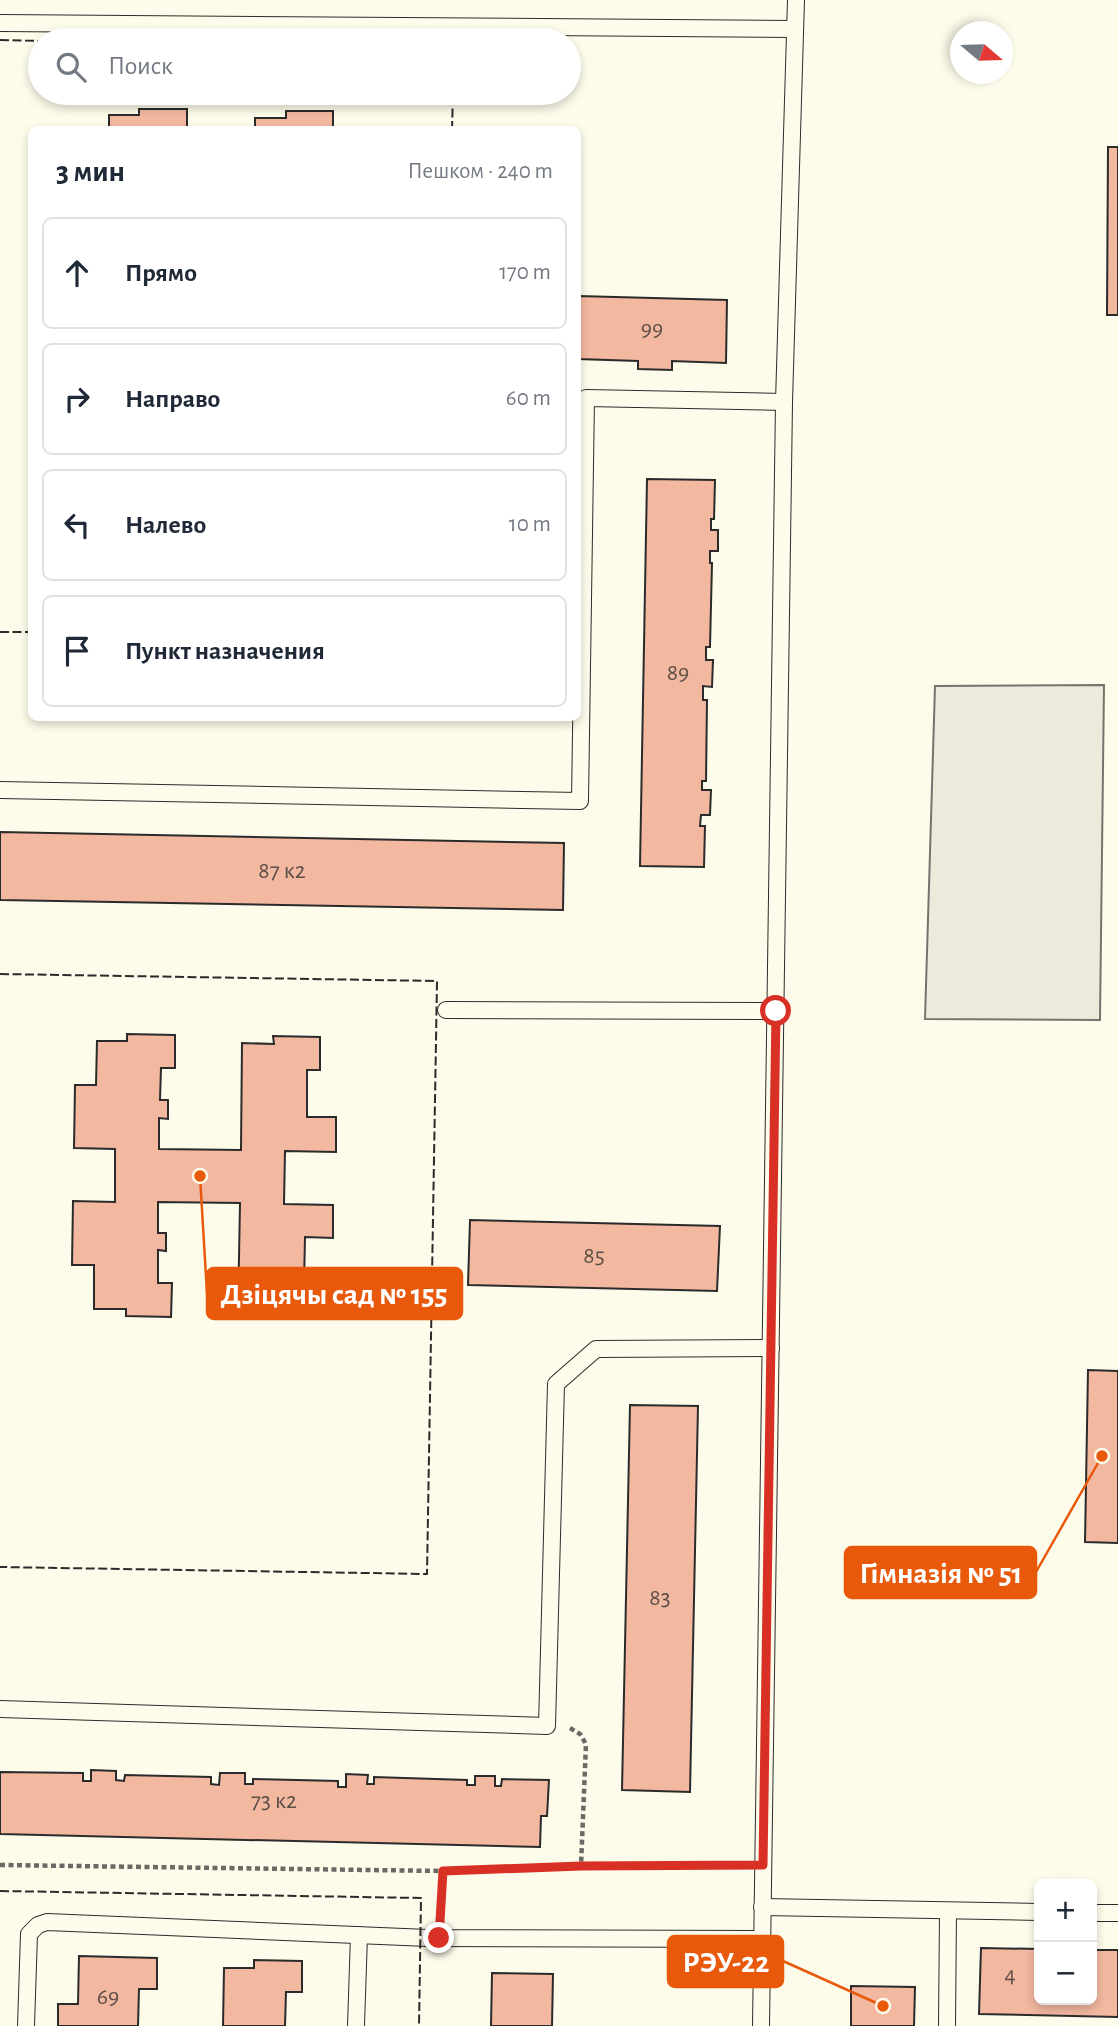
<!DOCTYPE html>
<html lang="ru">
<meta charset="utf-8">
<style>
:root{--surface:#fff;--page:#f6f6f7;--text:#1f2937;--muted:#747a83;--line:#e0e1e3}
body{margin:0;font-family:"Alegreya Sans",sans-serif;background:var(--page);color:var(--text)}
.controls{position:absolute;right:21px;bottom:21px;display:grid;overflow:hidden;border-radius:10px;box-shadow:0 4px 10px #0003}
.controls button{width:63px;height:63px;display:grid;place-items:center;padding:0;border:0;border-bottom:2px solid var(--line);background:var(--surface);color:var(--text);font:35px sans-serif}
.compass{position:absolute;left:950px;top:21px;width:63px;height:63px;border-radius:50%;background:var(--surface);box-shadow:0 4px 10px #0003;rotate:109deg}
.stop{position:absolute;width:21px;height:21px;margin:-16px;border:5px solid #d93025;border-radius:50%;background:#fff}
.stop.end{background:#d93025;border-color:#fff;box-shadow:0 2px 7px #0008}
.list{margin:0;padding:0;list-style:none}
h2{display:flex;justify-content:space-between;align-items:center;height:91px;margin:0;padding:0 28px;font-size:30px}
h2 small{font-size:23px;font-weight:400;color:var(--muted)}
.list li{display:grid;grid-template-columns:46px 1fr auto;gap:21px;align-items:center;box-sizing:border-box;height:112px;margin:0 14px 14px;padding:0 14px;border:2px solid var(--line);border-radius:10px}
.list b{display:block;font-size:26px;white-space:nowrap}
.list em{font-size:23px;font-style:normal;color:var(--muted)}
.icon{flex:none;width:38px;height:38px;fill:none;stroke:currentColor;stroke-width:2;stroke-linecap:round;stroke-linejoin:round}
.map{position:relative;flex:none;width:1118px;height:2026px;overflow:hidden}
.search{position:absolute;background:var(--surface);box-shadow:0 4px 10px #0003;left:28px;top:28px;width:553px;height:77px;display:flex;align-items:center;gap:18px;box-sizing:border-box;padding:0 24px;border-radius:38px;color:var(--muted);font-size:26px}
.panel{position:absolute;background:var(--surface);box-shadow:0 4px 10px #0003;left:28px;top:126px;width:553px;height:595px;border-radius:10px}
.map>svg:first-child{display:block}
.green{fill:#ecebdb;stroke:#74746e;stroke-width:2}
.building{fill:#f2b8a0;stroke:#2b2b2b;stroke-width:2}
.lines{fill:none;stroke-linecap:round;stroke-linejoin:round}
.lane-casing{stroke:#2b2b2b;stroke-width:18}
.path{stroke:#6a6964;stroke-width:4.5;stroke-dasharray:5 3.5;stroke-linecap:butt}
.lane{stroke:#fdfbea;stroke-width:16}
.fence{stroke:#2b2b2b;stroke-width:2;stroke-dasharray:9 3.5;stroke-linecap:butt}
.route{stroke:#d93025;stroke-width:9}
.labels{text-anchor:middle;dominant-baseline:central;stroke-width:5;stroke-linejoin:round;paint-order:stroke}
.number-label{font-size:24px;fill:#5d4e48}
.leader{fill:none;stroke:#e8590c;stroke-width:2.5}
.callout-dot{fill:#e8590c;stroke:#fdfbea;stroke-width:2.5}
.callout{fill:#e8590c;stroke:#e8590c;stroke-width:2.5}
.callout-label{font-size:30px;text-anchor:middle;font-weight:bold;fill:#fff}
</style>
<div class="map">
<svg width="1118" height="2026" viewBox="0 0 1118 2026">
<rect width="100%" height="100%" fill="#fdfbea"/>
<!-- green -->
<path class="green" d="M1104 685 1100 1020 925 1019 935 686Z"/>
<!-- building -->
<g class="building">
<path d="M139 109H187V130H109V115H139Z"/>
<path d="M286 111H333V130H255V118H286Z"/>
<path d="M1108 147H1118V315H1107Z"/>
<path d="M578 296 727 300 726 363 672 361V370L638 369V361L578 359Z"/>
<path d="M647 479 715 480 714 519H711V530H718V551H710V563H712L710 647H706V660H713L712 687 703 686V700H707L706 781H702V790H711L710 815H701L700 826H705L704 867 640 866Z"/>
<path d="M0 832 564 843 563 910 0 900Z"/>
<path d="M127 1034 175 1035V1068H161L160 1100H168V1119L159 1118V1149L241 1150 242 1043 274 1044 273 1036 320 1037V1070H307V1117H336V1152L285 1151 284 1204 333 1205V1238L305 1237 304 1284H319L318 1319 270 1318V1311H238L240 1203 158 1202V1233H166V1251L158 1250V1283H172L171 1317 126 1316V1309H94V1265H72L73 1201 115 1202V1149L74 1148 75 1085H96L97 1041H127Z"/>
<path d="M470 1220 720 1226 717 1291 468 1285Z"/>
<path d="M1088 1370 1118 1371V1543L1085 1542Z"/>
<path d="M630 1405 698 1406 690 1792 622 1790Z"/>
<path d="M91 1770 116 1771V1780L124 1781 125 1775 211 1777V1784L219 1785 220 1773H245V1784H253V1779L338 1781V1787H346V1774L368 1775 367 1784H374V1777L467 1780V1785H475V1776H495V1786H501L502 1779 549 1780 547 1816H541L540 1847 0 1834V1772L83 1773V1781H91Z"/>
<path d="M981 1948 1039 1949V2000H1092V1950H1118V2017L979 2014Z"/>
<path d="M79 1956 157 1958V1989H139L138 2026H58V2004H78Z"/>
<path d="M254 1960 302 1961V1992H286L285 2026H223L224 1968H254Z"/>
<path d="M492 1973 553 1974 552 2026H491Z"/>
<path d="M851 1986 915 1987 914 2026H851Z"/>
</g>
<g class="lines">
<defs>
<g id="lane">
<path d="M0 23 794 29"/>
<path d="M0 790 580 801 586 398 784 402"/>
<path d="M446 1010 776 1011"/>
<path d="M0 1709 547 1726 556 1384 596 1349 771 1348"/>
<path d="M762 1907 1039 1912"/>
<path d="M1092 1913H1118"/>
<path d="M26 2026 29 1934 38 1925 47 1922 428 1938 762 1939"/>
<path d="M356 2026 359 1935"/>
<path d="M761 2026 784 402 796 0"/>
<path d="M947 2026 948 1911"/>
</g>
</defs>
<!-- lane casing -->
<use href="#lane" class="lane-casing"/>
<!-- path -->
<g class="path">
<path d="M570 1728 580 1734 586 1744 581 1866"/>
<path d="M0 1865 443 1871 581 1866 738 1865"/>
<path d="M440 1915 443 1871"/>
</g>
<!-- lane -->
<use href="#lane" class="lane"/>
<!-- fence -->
<g class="fence">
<path d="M0 40 40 41"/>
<path d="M452 130 453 93"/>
<path d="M0 632H32"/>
<path d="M0 974 437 981 427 1574 0 1567"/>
<path d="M0 1891 421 1898 419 2026"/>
</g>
</g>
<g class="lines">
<!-- route -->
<path class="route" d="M439 1938 443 1871 581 1866 763 1865 776 1011"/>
</g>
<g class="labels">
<!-- number labels -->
<g class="number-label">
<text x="652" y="329">99</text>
<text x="678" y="673">89</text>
<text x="282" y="871">87 к2</text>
<text x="594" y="1256">85</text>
<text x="660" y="1598">83</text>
<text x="274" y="1801">73 к2</text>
<text x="1010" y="1975">4</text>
<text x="108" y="1997">69</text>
</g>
</g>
<!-- callouts -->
<path class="leader" d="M200 1176L207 1293M1102 1456L1036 1572M883 2006L783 1961"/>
<g class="callout-dot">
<circle cx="200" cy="1176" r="7"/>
<circle cx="1102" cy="1456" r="7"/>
<circle cx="883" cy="2006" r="7"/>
</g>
<g class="callout">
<rect x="207" y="1268" width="255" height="51" rx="7"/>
<rect x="845" y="1547" width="191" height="51" rx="7"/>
<rect x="668" y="1936" width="115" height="51" rx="7"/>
</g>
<g class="callout-label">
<text x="334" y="1304">Дзіцячы сад № 155</text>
<text x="941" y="1583">Гімназія № 51</text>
<text x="726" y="1972">РЭУ-22</text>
</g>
</svg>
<div class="controls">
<button>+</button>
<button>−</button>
</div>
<svg class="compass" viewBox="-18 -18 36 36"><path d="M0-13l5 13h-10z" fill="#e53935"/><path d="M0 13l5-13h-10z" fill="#747a83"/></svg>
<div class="stop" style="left:776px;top:1011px"></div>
<div class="stop end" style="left:439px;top:1938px"></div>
<div class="search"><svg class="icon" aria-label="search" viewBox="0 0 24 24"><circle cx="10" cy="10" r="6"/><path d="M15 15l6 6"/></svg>Поиск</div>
<section class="panel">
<h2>3 мин<small>Пешком · 240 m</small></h2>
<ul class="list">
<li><svg class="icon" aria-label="ahead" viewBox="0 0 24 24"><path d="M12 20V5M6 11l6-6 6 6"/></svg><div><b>Прямо</b></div><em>170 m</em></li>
<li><svg class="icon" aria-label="right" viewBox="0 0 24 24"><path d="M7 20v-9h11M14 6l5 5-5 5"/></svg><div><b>Направо</b></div><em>60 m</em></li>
<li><svg class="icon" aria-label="left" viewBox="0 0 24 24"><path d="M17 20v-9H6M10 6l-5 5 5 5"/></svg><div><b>Налево</b></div><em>10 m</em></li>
<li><svg class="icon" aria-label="arrive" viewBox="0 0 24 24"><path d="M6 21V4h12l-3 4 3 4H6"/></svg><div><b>Пункт назначения</b></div></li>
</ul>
</section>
</div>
